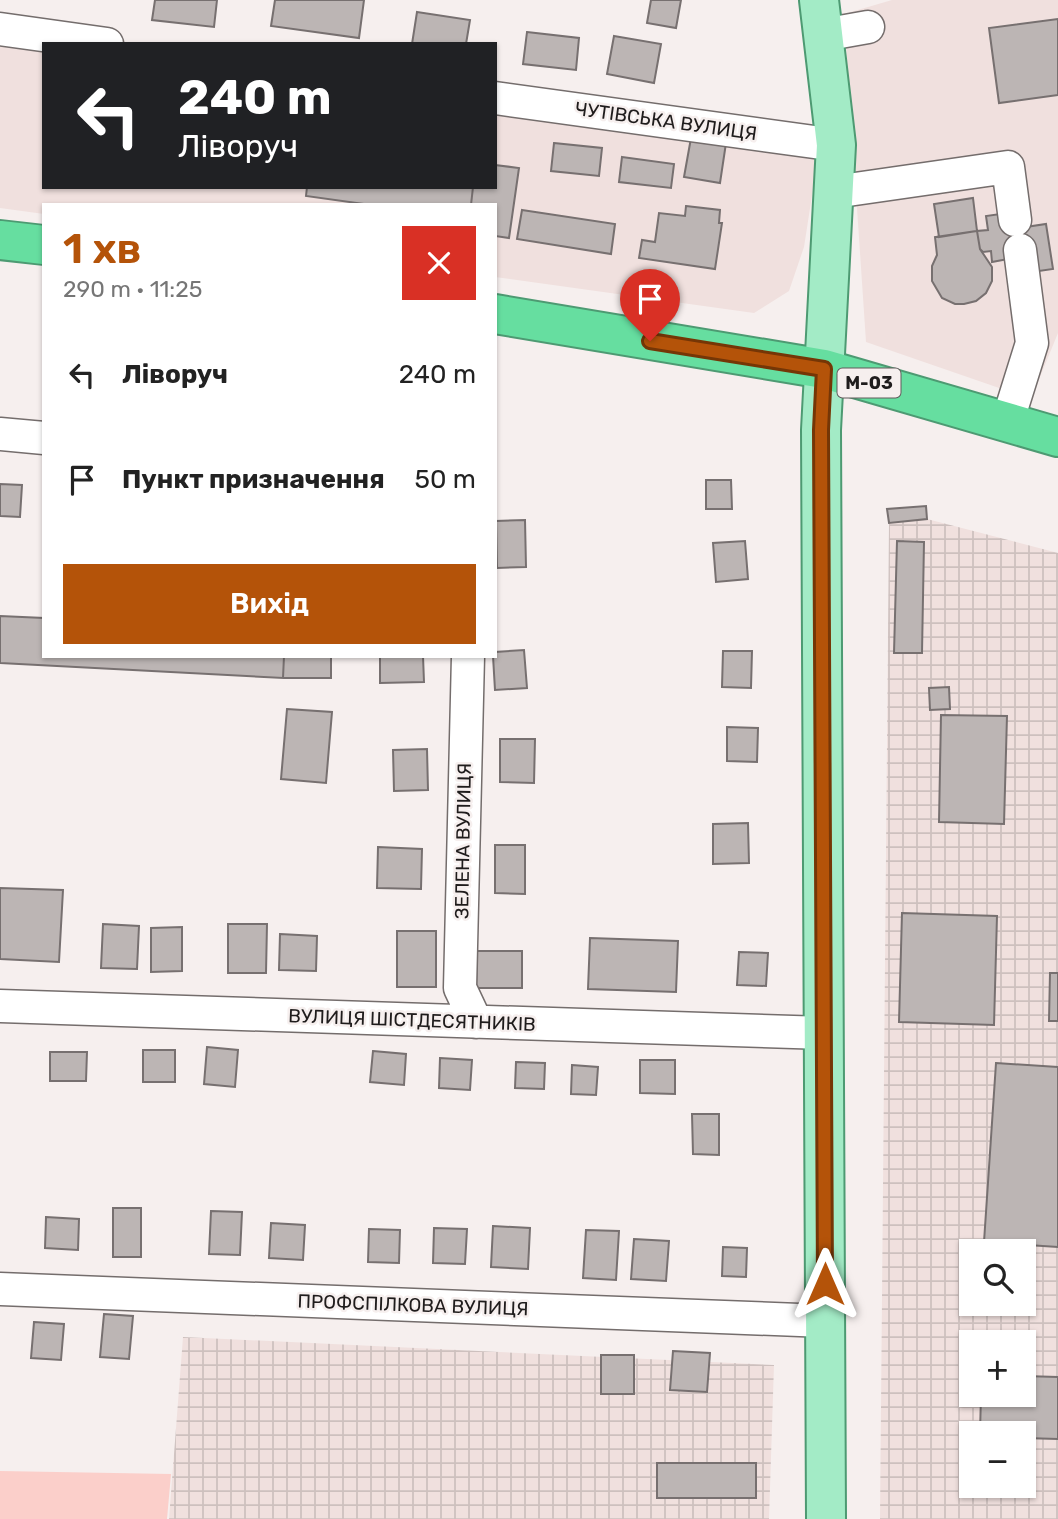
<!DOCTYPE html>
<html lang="uk">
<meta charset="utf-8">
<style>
:root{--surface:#fff;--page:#f6f6f6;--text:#222;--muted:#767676;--accent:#b45309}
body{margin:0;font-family:Rubik,sans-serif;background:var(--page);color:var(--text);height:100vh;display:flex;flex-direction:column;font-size:26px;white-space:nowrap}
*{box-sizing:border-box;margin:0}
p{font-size:23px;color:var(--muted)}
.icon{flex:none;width:38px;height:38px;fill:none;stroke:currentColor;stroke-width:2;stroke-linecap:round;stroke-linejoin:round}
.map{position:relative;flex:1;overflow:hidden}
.sheet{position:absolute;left:42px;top:203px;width:455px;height:455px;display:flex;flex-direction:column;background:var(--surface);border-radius:0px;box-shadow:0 2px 5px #0004}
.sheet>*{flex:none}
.guide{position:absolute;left:42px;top:42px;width:455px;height:147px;border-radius:0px;box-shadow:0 2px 5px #0004;background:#202124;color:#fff;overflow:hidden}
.tools{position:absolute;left:959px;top:1239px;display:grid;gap:14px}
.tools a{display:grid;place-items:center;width:77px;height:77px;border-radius:0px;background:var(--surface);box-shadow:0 2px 5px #0004;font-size:35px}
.pin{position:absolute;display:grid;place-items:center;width:60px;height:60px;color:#fff;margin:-72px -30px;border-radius:50% 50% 50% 0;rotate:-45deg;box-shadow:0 0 7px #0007}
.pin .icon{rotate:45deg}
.me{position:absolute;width:77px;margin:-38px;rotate:0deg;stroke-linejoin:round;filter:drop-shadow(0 0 5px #0008)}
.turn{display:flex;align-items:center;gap:24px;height:147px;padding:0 21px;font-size:32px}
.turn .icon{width:91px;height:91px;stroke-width:2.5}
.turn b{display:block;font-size:49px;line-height:60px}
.round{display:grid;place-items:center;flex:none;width:74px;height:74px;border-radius:0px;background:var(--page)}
.headline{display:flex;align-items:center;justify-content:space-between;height:119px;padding:0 21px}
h1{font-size:42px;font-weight:600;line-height:52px;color:var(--accent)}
.action{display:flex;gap:14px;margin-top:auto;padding:14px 21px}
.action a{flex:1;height:80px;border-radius:0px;background:var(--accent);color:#fff;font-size:28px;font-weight:600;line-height:80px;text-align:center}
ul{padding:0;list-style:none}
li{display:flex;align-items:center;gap:21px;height:105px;padding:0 21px}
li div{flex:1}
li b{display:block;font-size:26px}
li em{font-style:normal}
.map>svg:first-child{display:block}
.built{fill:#f0e0de}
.industrial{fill:url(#industrial-grid);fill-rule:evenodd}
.green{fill:#fbcfca}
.building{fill:#bcb5b4;stroke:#777070;stroke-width:2}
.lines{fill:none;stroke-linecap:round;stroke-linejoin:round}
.minor-casing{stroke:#746d6c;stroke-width:35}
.major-casing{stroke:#4d9a72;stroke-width:42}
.highway-casing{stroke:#4d9a72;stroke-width:42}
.minor{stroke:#fff;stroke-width:32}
.major{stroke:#a3ebc6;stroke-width:38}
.highway{stroke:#66dea0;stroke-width:38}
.route-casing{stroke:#753606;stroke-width:18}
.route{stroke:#b45309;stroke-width:12}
.labels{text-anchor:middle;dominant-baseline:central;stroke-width:5;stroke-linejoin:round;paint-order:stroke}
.shield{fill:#f6efee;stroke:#605b5b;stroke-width:2}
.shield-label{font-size:18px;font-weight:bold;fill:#1f1c1c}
.street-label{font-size:19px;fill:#1f1c1c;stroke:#f6efee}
</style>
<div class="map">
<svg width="1058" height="1519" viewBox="0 0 1058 1519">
<defs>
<pattern id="industrial-grid" width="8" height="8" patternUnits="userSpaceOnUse" patternTransform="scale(1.75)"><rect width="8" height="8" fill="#f0e0de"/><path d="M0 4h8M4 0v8" fill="none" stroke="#cdc0be"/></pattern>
</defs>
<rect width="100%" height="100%" fill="#f6efee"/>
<path class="built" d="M892,0h166v333l-27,66 -165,-57 -22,-328z
M0,36l44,8v143h451v-78l323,48 -14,90 -15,44 -35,22 -259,-36v-72h-451v9l-44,-6z"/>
<path class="industrial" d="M927,519l131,34v966h-178l9,-996zM971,1251h53v53h-53zM971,1342h53v53h-53zM971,1433h53v53h-53z
M183,1337l591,28 -5,154h-600z"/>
<path class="green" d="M0,1471l171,3 -4,45h-167z"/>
<path class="building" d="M155,0h62l-3,27 -62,-7z
M275,0h89l-5,38 -88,-12z
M651,0h30l-5,28 -29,-5z
M417,12l53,8 -4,24h-54z
M1058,19v76l-59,8 -10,-75z
M527,32l52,6 -3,32 -53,-6z
M614,36l47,8 -7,39 -47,-9z
M691,138l35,5 -6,40 -36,-6z
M554,143l48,5 -3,28 -48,-5z
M622,157l52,7 -3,24 -52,-6z
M495,165l24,3 -10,70 -14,-2v-31h-24l2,-18h22z
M307,187h166l-2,18h-100l-65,-9z
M973,198l4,33 -38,6 -5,-33z
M686,206l34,4 -1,13h3l-7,46 -76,-11 3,-18 13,2 4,-29 26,3z
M522,210l93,14 -4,30 -94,-15z
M1007,213l12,24 7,-10 20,-3 7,45 -21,3 -19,-14 -21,4 -1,-11 -8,1 -3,-3 -3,-18 11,-1 -2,-14z
M977,231l3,18 12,18v14l-6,12 -10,8 -12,3h-9l-13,-6 -10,-17v-15l5,-11 -2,-18z
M706,480h25l1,29h-26z
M0,484l22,1 -2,32 -20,-1z
M926,506l1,13 -38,4 -2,-14z
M525,520l1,47 -29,1 -1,-47z
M745,541l3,38 -32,3 -3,-39z
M897,541l27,1 -2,111h-28z
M0,616l44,2v38h240l-1,22 -283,-15z
M524,650l3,38 -32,2 -2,-34h2v-4z
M723,651h29l-1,37 -29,-1z
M284,656h47v22h-48z
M380,656h43l1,26 -44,1z
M949,687l1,22 -20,1 -1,-22z
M287,709l45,3 -6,71 -45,-4z
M941,715l66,1 -3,108 -65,-2z
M727,727l31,1 -1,34 -30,-1z
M500,739h35l-1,44 -34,-1z
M427,749l1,41 -34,1 -1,-41z
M748,823l1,40 -36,1v-40z
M495,845h30v49l-30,-1z
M378,847l44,2 -1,40 -44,-1z
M0,888l63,2 -4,72 -59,-3z
M902,913l95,3 -3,109 -95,-3z
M103,924l36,2 -2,43 -36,-1z
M228,924h39l-1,49h-38z
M182,927v44l-31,1v-44z
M397,931h39v56h-39z
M280,934l37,2 -1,35 -37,-1z
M590,938l88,3 -2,51 -88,-3z
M477,951h45v37h-46z
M739,952l29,1 -2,33 -29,-1z
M1050,973h8v48h-9z
M207,1047l31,3 -3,37 -31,-3z
M143,1050h32v32h-32z
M373,1051l33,3 -2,31 -34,-3z
M50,1052h37l-1,29h-36z
M440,1058l32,2 -2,30 -31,-2z
M640,1060h35v34l-35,-1z
M516,1062l29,1 -1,26 -29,-1z
M996,1063l62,4v180l-74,-5z
M572,1065l26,2 -2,28 -25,-1z
M692,1114h27v41l-26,-1z
M113,1208h28v49h-28z
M211,1211l31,1 -2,43 -31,-1z
M46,1217l33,2 -1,31 -33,-2z
M271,1223l34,2 -2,35 -34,-2z
M493,1226l37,2 -2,41 -37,-2z
M434,1228l33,1 -2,35 -32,-1z
M369,1229l31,1 -1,33 -31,-1z
M586,1230l33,1 -3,49 -33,-2z
M634,1239l35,2 -3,40 -35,-2z
M723,1247l24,1 -1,29 -24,-1z
M104,1314l29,2 -4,43 -29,-2z
M34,1322l30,2 -3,36 -30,-2z
M673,1351l37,2 -3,39 -37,-2z
M601,1355h33v39h-33z
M1024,1376l34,1v62l-34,-1v-5h-44l1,-38h43z
M657,1463h99v35h-99z"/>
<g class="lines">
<g class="minor-casing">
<path id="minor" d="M0,29l107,15
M823,35l45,-8
M495,98l341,47
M834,192l174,-25 7,53
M1007,423l25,-80 -12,-93
M0,434l44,4
M468,656l-8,332 16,34
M0,1006l825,27
M0,1289l825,32"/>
</g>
<g class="major-casing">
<path id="major" d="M819,0l17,145 -15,285 5,1089"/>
</g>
<g class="highway-casing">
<path id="highway" d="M0,240l44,5
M495,314l329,55 234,68"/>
</g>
<use href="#minor" class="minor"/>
<use href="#major" class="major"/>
<use href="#highway" class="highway"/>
</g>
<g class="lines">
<g class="route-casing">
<path id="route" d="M650,341l174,28 -3,61 4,854"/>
</g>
<use href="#route" class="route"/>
</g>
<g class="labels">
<rect class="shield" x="837.5" y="368.5" width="63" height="29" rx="5"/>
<g class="shield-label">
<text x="869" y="383">М-03</text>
</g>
<g class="street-label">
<text transform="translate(666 121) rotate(8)">ЧУТІВСЬКА ВУЛИЦЯ</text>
<text transform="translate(463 841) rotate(-89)">ЗЕЛЕНА ВУЛИЦЯ</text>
<text transform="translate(412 1020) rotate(2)">ВУЛИЦЯ ШІСТДЕСЯТНИКІВ</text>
<text transform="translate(413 1305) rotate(2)">ПРОФСПІЛКОВА ВУЛИЦЯ</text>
</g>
</g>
</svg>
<div class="tools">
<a><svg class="icon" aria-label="search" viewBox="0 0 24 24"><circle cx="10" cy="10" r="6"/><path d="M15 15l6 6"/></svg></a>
<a>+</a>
<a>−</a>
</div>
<div class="pin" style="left:650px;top:341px;background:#d93025"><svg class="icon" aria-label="arrive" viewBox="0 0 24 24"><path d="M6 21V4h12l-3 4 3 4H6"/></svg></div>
<svg class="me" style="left:825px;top:1284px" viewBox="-20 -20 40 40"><path d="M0-17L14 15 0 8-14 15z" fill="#b45309" stroke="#fff" stroke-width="4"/></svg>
<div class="guide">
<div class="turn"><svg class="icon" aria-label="left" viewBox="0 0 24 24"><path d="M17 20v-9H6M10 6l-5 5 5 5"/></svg><div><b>240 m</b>Ліворуч</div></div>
</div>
<section class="sheet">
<div class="headline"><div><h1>1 хв</h1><p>290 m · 11:25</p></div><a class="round" style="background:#d93025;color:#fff"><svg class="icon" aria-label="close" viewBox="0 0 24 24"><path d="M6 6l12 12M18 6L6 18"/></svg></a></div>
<ul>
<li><svg class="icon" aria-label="left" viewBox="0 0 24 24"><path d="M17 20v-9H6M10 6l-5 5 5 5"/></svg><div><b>Ліворуч</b></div><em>240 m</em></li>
<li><svg class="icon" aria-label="arrive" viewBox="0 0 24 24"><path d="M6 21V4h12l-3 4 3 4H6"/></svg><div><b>Пункт призначення</b></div><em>50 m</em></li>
</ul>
<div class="action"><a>Вихід</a></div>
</section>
</div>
